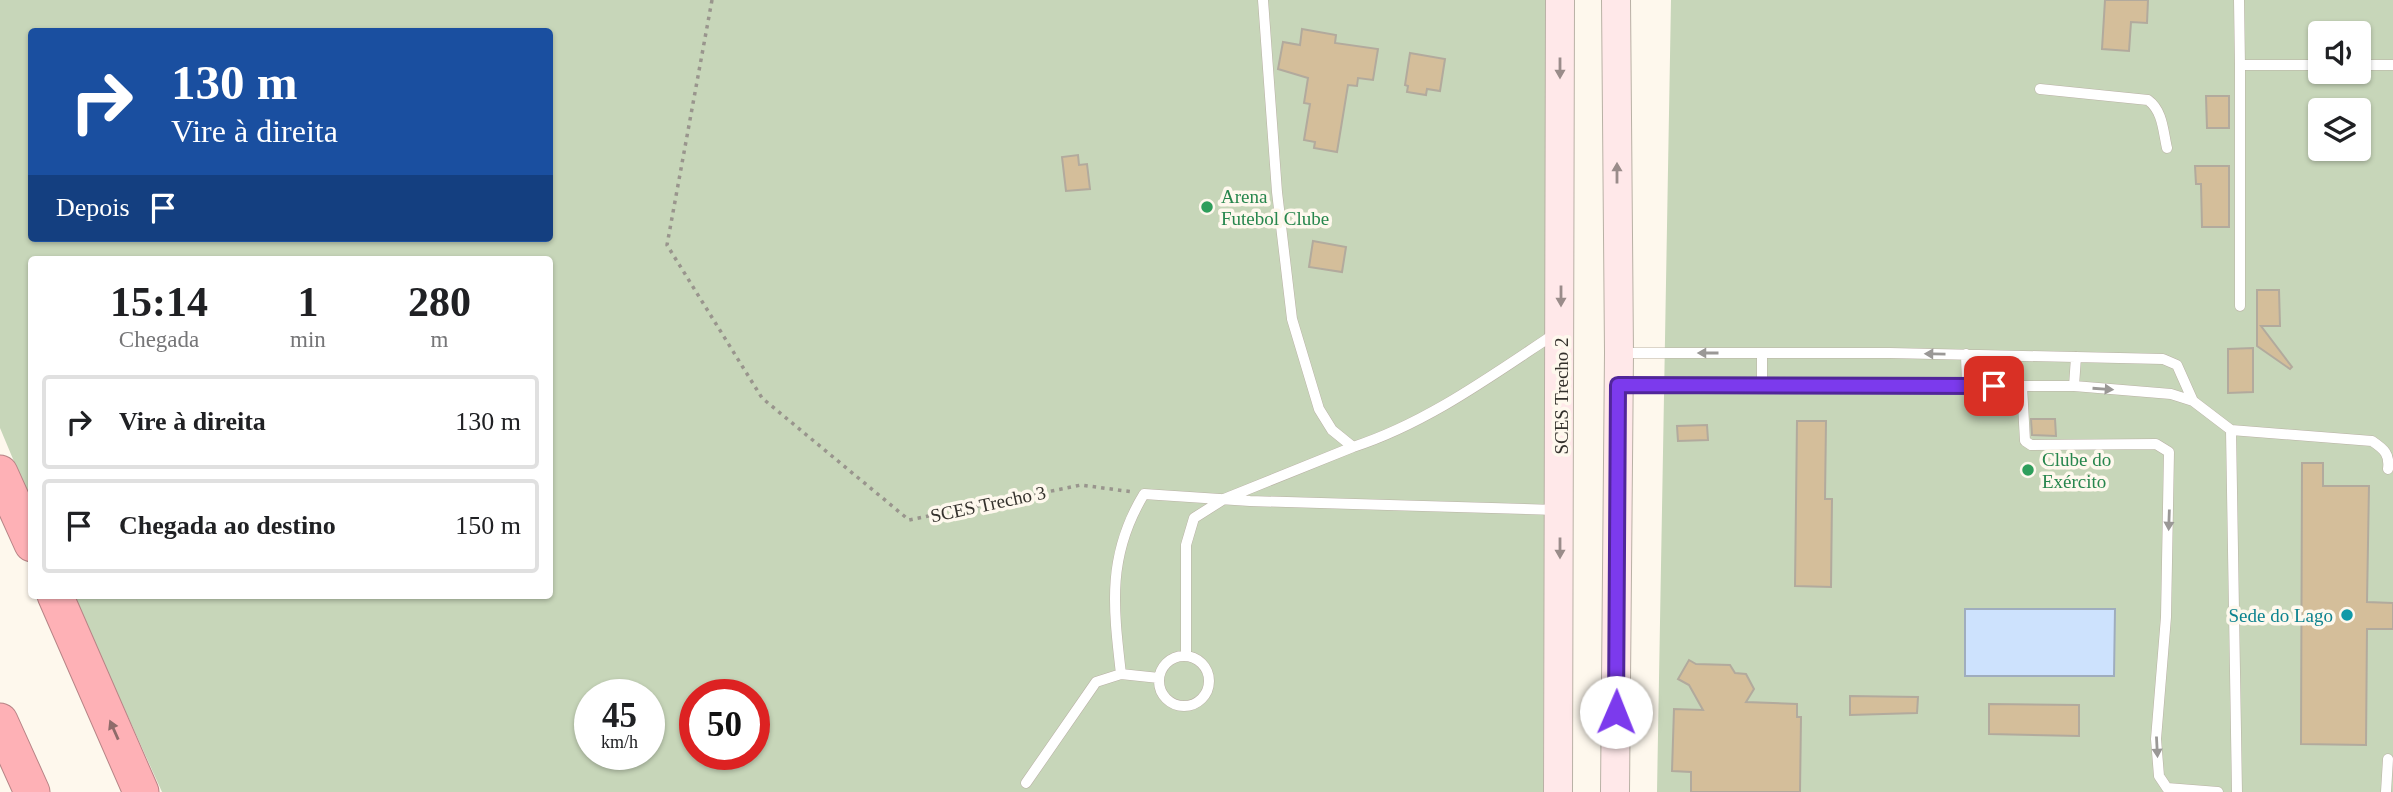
<!DOCTYPE html>
<html lang="pt">
<meta charset="utf-8">
<style>
:root{--surface:#fff;--page:#f6f6f6;--text:#202124;--muted:#757577;--line:#e0e0e0}
body{margin:0;font-family:Georgia,serif;background:var(--page);color:var(--text);height:100vh;display:flex;flex-direction:column;font-size:26px;white-space:nowrap}
*{box-sizing:border-box;margin:0}
p{font-size:23px;color:var(--muted)}
.icon{flex:none;width:38px;height:38px;fill:none;stroke:currentColor;stroke-width:2;stroke-linecap:round;stroke-linejoin:round}
.map{position:relative;flex:1;overflow:hidden}
.sheet{position:absolute;left:28px;top:256px;width:525px;height:343px;display:flex;flex-direction:column;background:var(--surface);border-radius:7px;box-shadow:0 2px 5px #0004}
.sheet>*{flex:none}
.banner{position:absolute;left:28px;top:28px;width:525px;height:214px;border-radius:7px;box-shadow:0 2px 5px #0004;background:#1a4fa0;color:#fff;overflow:hidden}
.tools{position:absolute;left:2308px;top:21px;display:grid;gap:14px}
.tools a{display:grid;place-items:center;width:63px;height:63px;border-radius:7px;background:var(--surface);box-shadow:0 2px 5px #0004;font-size:35px}
.speed{position:absolute;left:574px;top:679px;display:flex;gap:14px;font-size:35px;font-weight:700;text-align:center}
.speed>*{display:grid;place-content:center;width:91px;height:91px;border-radius:50%;background:var(--surface);box-shadow:0 2px 5px #0004;line-height:1}
.speed small{font-size:18px;font-weight:400}
.speed .limit{border:10px solid #d22;background:#fff;color:#111}
.pin{position:absolute;display:grid;place-items:center;width:60px;height:60px;color:#fff;margin:-30px;border-radius:14px;box-shadow:0 4px 10px #0006}
.me{position:absolute;width:77px;margin:-38px;rotate:1deg;stroke-linejoin:round;filter:drop-shadow(0 0 5px #0008)}
.turn{display:flex;align-items:center;gap:24px;height:147px;padding:0 28px;font-size:32px}
.turn .icon{width:91px;height:91px;stroke-width:2.5}
.turn b{display:block;font-size:49px;line-height:60px}
.then{display:flex;align-items:center;height:66px;padding:0 28px;background:#0003;gap:14px;font-size:26px}
.eta{display:flex;justify-content:space-evenly;align-items:center;height:119px;text-align:center}
.eta b{font-size:42px;font-weight:700;line-height:49px}
ul{padding:0;list-style:none}
li{display:flex;align-items:center;gap:21px;height:94px;margin:0 14px 10px;padding:0 14px;border:4px solid var(--line);border-radius:7px}
li div{flex:1}
li b{display:block;font-size:26px}
li em{font-style:normal}
.map>svg:first-child{display:block}
.green{fill:#c7d6b9;fill-rule:evenodd}
.water{fill:#cde2fd;stroke:#9fadbe;stroke-width:2}
.building{fill:#d4be9a;stroke:#b2aa9d;stroke-width:2}
.lines{fill:none;stroke-linecap:round;stroke-linejoin:round}
.lane-casing{stroke:#b9b1a5;stroke-width:11}
.secondary-casing{stroke:#b9b1a5;stroke-width:30}
.highway-casing{stroke:#b78486;stroke-width:37}
.path{stroke:#99958d;stroke-width:3.5;stroke-dasharray:3.5 5;stroke-linecap:butt}
.lane{stroke:#fff;stroke-width:10}
.secondary{stroke:#ffe8e9;stroke-width:28}
.highway{stroke:#feb1b6;stroke-width:35}
.oneway{fill:#9a8c8a}
.oneway2{fill:#9a9896}
.oneway3{fill:#8f6b6a}
.route-casing{stroke:#51269a;stroke-width:18}
.route{stroke:#7c3aed;stroke-width:12}
.leisure-dot{fill:#2e9e5b;stroke:#fef8ed;stroke-width:2.5}
.culture-dot{fill:#0f9aa8;stroke:#fef8ed;stroke-width:2.5}
.labels{text-anchor:middle;dominant-baseline:central;stroke-width:7;stroke-linejoin:round;paint-order:stroke}
.leisure-label{font-size:19px;fill:#27864d;stroke:#fef8ed;text-anchor:start}
.street-label{font-size:19px;fill:#34312c;stroke:#fef8ed}
.culture-label{font-size:19px;fill:#0d838f;stroke:#fef8ed;text-anchor:end}
</style>
<div class="map">
<svg width="2393" height="792" viewBox="0 0 2393 792">
<rect width="100%" height="100%" fill="#fef8ed"/>
<path class="green" d="M0,0h1548l-5,792h-1381l-89,-197h477v-336h-518l-1,243 -31,-74zM32,32h518v206h-518zM590,695h59v59h-59zM695,695h59v59h-59z
M1671,0h722v792h-736zM2320,33h39v39h-39zM2320,110h39v39h-39z"/>
<path class="water" d="M1965,609h150l-1,67h-149z"/>
<path class="building" d="M2105,0h43l-1,23 -16,-1 -2,29 -27,-2z
M1302,29l34,6 -1,8 43,6 -5,31 -15,-2 -1,8 -9,-1 -11,67 -23,-4 1,-6 -11,-2 6,-36 -6,-1 4,-25 -30,-9 5,-27 17,3z
M1410,53l35,6 -5,32 -13,-2 -1,6 -19,-3 1,-6 -3,-1z
M2206,96h23v32h-22z
M1078,155l1,10 8,-1 3,25 -24,2 -4,-34z
M2195,166h34v61h-27l-1,-43h-5z
M1313,241l33,6 -4,25 -33,-5z
M2257,290h22l1,36h-19l31,41 -2,2 -33,-23z
M2253,348v44l-25,1v-44z
M2031,419h24l1,17 -24,-1z
M1797,421h29l-1,78h7l-1,88 -36,-1z
M1707,425l1,15 -30,1 -1,-15z
M2302,463h21v23h46l-2,116 26,1v26h-26l-1,116 -65,-1z
M1689,660l7,4 34,1 5,8 11,1 8,15 -8,13 51,2v13h4l-1,75h-109v-20l-19,-1 2,-62 29,1 -14,-25 -11,-6z
M1850,696l68,1 -1,16 -67,2z
M1989,704l90,1v31l-90,-2z"/>
<g class="lines">
<g class="lane-casing">
<path id="lane" d="M1263,0l14,192 15,127 27,90 13,21 21,17c74,-24 138,-71 203,-114
M2239,0l1,65h80
M2359,65h34
M2040,89l108,11c15,11 15,31 19,48
M2240,306v-241
M1762,353v32
M1966,354l1,32
M1622,385l452,1 97,8 22,7 -16,-36 -14,-6 -273,-6h-268
M2022,386l3,55 6,4 125,-1 13,8 -3,165 -10,122 3,37 8,12 51,4
M2074,386l2,-29
M2193,401l38,29 141,11c12,8 18,13 16,28
M2231,430l6,362
M1186,655v-110l8,-27 30,-19 129,-52
M1159 681a25 25 0 1 1 50 0a25 25 0 1 1-50 0Z
M1121,674c-8,-69 -14,-119 23,-180l106,7 306,9
M1026,783l70,-101 25,-8 38,4
M2386,792l2,-33"/>
</g>
<g class="secondary-casing">
<path id="secondary" d="M1558,792l2,-792
M1615,792l4,-439 -3,-353"/>
</g>
<g class="highway-casing">
<path id="highway" d="M0,473l32,71
M55,595l86,197
M0,721l32,71"/>
</g>
<path class="path" d="M712,0l-45,245 95,153 147,122 172,-35 52,7"/>
<use href="#lane" class="lane"/>
<use href="#secondary" class="secondary"/>
<use href="#highway" class="highway"/>
</g>
<defs><path id="oneway-solid" d="M-6-.8H1V-3.2L6.5 0L1 3.2V.8H-6Z" transform="scale(1.75)"/></defs>
<g class="oneway">
<use href="#oneway-solid" transform="translate(1560 68) rotate(90)"/>
<use href="#oneway-solid" transform="translate(1617 173) rotate(-90)"/>
<use href="#oneway-solid" transform="translate(1561 296) rotate(90)"/>
<use href="#oneway-solid" transform="translate(1560 548) rotate(90)"/>
</g>
<g class="oneway2">
<use href="#oneway-solid" transform="translate(1708 353) rotate(180)"/>
<use href="#oneway-solid" transform="translate(1935 354) rotate(-179)"/>
<use href="#oneway-solid" transform="translate(2103 389) rotate(4)"/>
<use href="#oneway-solid" transform="translate(2169 520) rotate(92)"/>
<use href="#oneway-solid" transform="translate(2157 747) rotate(87)"/>
</g>
<use class="oneway3" href="#oneway-solid" transform="translate(114 730) rotate(-114)"/>
<g class="lines">
<g class="route-casing">
<path id="route" d="M1616,712l2,-327 376,1"/>
</g>
<use href="#route" class="route"/>
</g>
<g class="leisure-dot">
<circle cx="1207" cy="207" r="7"/>
<circle cx="2028" cy="470" r="7"/>
</g>
<circle class="culture-dot" cx="2347" cy="615" r="7"/>
<g class="labels">
<g class="leisure-label">
<text x="1221" y="196">Arena<tspan x="1221" dy="22">Futebol Clube</tspan></text>
<text x="2042" y="459">Clube do<tspan x="2042" dy="22">Exército</tspan></text>
</g>
<g class="street-label">
<text transform="translate(1561 396) rotate(-90)">SCES Trecho 2</text>
<text transform="translate(988 504) rotate(-12)">SCES Trecho 3</text>
</g>
<g class="culture-label">
<text x="2333" y="615">Sede do Lago</text>
</g>
</g>
</svg>
<div class="tools">
<a><svg class="icon" aria-label="sound" viewBox="0 0 24 24"><path d="M4 9h4l5-4v14l-5-4H4zM17 9q2 3 0 6"/></svg></a>
<a><svg class="icon" aria-label="layers" viewBox="0 0 24 24"><path d="M12 4l9 5-9 5-9-5zM3 14l9 5 9-5"/></svg></a>
</div>
<div class="speed"><div>45<small>km/h</small></div><div class="limit">50</div></div>
<div class="pin" style="left:1994px;top:386px;background:#d93025"><svg class="icon" aria-label="arrive" viewBox="0 0 24 24"><path d="M6 21V4h12l-3 4 3 4H6"/></svg></div>
<svg class="me" style="left:1616px;top:712px" viewBox="-20 -20 40 40"><circle r="19" fill="#fff"/><path d="M0-13L10 11 0 6-10 11z" fill="#7c3aed"/></svg>
<div class="banner">
<div class="turn"><svg class="icon" aria-label="right" viewBox="0 0 24 24"><path d="M7 20v-9h11M14 6l5 5-5 5"/></svg><div><b>130 m</b>Vire à direita</div></div>
<div class="then">Depois<svg class="icon" aria-label="arrive" viewBox="0 0 24 24"><path d="M6 21V4h12l-3 4 3 4H6"/></svg></div>
</div>
<section class="sheet">
<div class="eta">
<div><b>15:14</b><p>Chegada</p></div>
<div><b>1</b><p>min</p></div>
<div><b>280</b><p>m</p></div>
</div>
<ul>
<li><svg class="icon" aria-label="right" viewBox="0 0 24 24"><path d="M7 20v-9h11M14 6l5 5-5 5"/></svg><div><b>Vire à direita</b></div><em>130 m</em></li>
<li><svg class="icon" aria-label="arrive" viewBox="0 0 24 24"><path d="M6 21V4h12l-3 4 3 4H6"/></svg><div><b>Chegada ao destino</b></div><em>150 m</em></li>
</ul>
</section>
</div>
